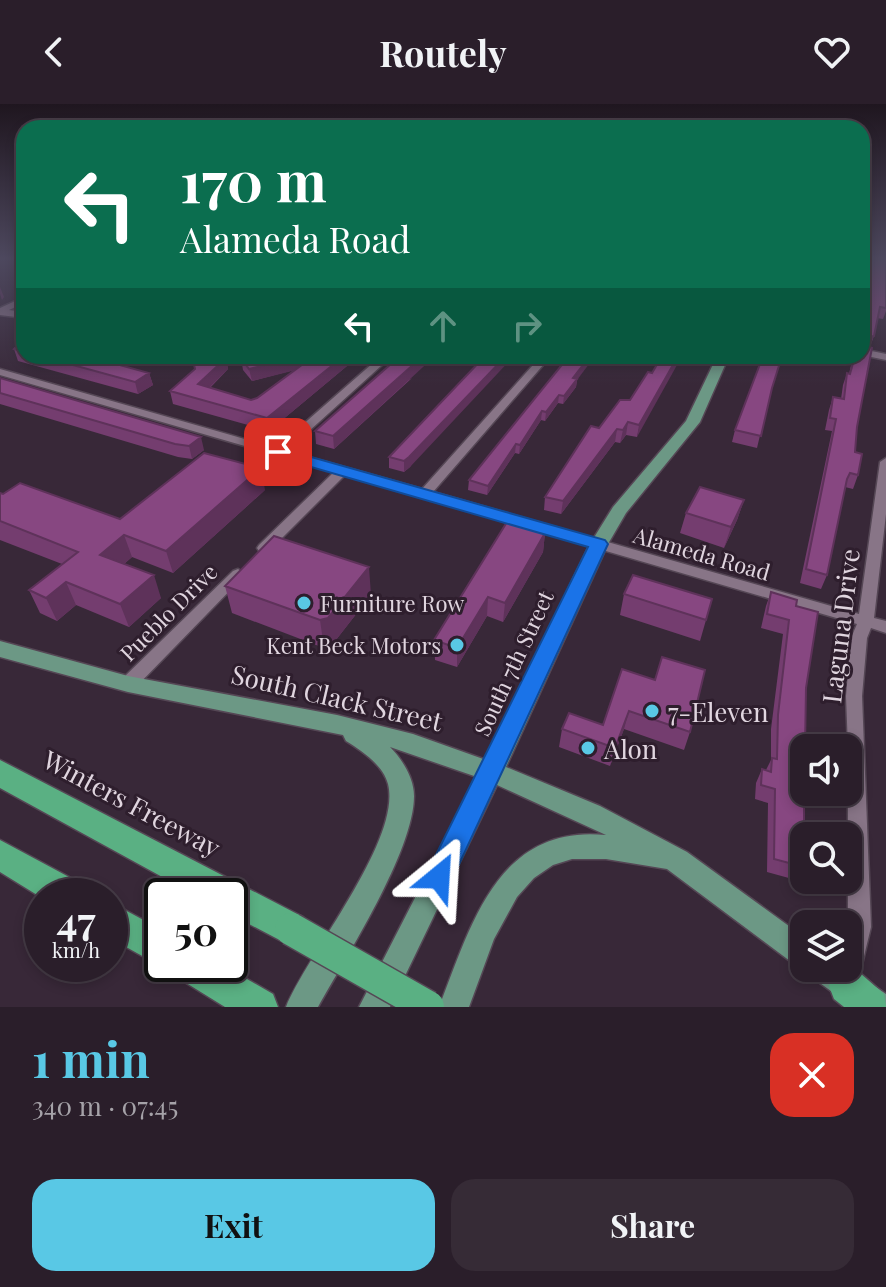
<!DOCTYPE html>
<meta charset="utf-8">
<style>
:root{--surface:#2a1e2a;--page:#362b36;--text:#f1f3f6;--muted:#a5a2a8;--line:#463c47;--accent:#59c8e5}
body{margin:0;font-family:"Playfair Display",serif;background:var(--page);color:var(--text);height:100vh;display:flex;flex-direction:column;font-size:30px;white-space:nowrap}
*{box-sizing:border-box;margin:0}
p{font-size:26px;color:var(--muted)}
.icon{flex:none;width:44px;height:44px;fill:none;stroke:currentColor;stroke-width:2;stroke-linecap:round;stroke-linejoin:round}
.map{position:relative;height:903px;overflow:hidden}
.sheet{display:flex;flex-direction:column;background:var(--surface);flex:1}
.sheet>*{flex:none}
.guide{position:absolute;left:16px;top:16px;width:854px;height:244px;border-radius:24px;box-shadow:0 4px 12px #0003,0 0 0 2px var(--line);background:#0b6e4f;color:#fff;overflow:hidden}
.buttons{position:absolute;left:790px;top:630px;display:grid;gap:16px}
.buttons a{display:grid;place-items:center;width:72px;height:72px;border-radius:16px;background:var(--surface);box-shadow:0 4px 12px #0003,0 0 0 2px var(--line);font-size:40px}
.speed{position:absolute;left:24px;top:774px;display:flex;gap:16px;font-size:40px;font-weight:700;text-align:center}
.speed>*{display:grid;place-content:center;width:104px;height:104px;border-radius:50%;background:var(--surface);box-shadow:0 4px 12px #0003,0 0 0 2px var(--line);line-height:1}
.speed small{font-size:20px;font-weight:400}
.speed .limit{border:4px solid #111;border-radius:12px;background:#fff;color:#111}
.pin{position:absolute;display:grid;place-items:center;width:68px;height:68px;color:#fff;margin:-34px;border-radius:16px;box-shadow:0 4px 12px #0006}
.me{position:absolute;width:88px;margin:-44px;rotate:27deg;stroke-linejoin:round;filter:drop-shadow(0 0 6px #0008)}
.turn{display:flex;align-items:center;gap:28px;height:168px;padding:0 32px;font-size:36px}
.turn .icon{width:104px;height:104px;stroke-width:2.5}
.turn b{display:block;font-size:56px;line-height:68px}
.lanes{display:flex;align-items:center;height:76px;padding:0 32px;background:#0003;justify-content:center;gap:40px;direction:ltr}
.lanes .off{opacity:.35}
.round{display:grid;place-items:center;flex:none;width:84px;height:84px;border-radius:24px;background:var(--page)}
.summary{display:flex;align-items:center;justify-content:space-between;height:136px;padding:0 32px}
h1{font-size:48px;font-weight:700;line-height:60px;color:var(--accent)}
.cta{display:flex;gap:16px;margin-top:auto;padding:16px 32px}
.cta a{flex:1;height:92px;border-radius:24px;background:var(--accent);color:#111;font-size:32px;font-weight:700;line-height:92px;text-align:center}
.cta a+a{background:var(--page);color:var(--text)}
header{display:flex;justify-content:space-between;align-items:center;height:104px;padding:0 32px;background:var(--surface);font-size:36px;font-weight:700}
.map>svg:first-child{display:block}
.lines{fill:none;stroke-linecap:round;stroke-linejoin:round}
.minor-casing{stroke:#554755;stroke-width:3}
.major-casing{stroke:#554755;stroke-width:3}
.highway-casing{stroke:#554755;stroke-width:3}
.minor{fill:#887587;fill-rule:evenodd}
.major{fill:#6c9885;fill-rule:evenodd}
.highway{fill:#5ab083;fill-rule:evenodd}
.highway-bridge-casing{stroke:#554755;stroke-width:35;stroke-linecap:butt}
.highway-bridge{stroke:#5ab083;stroke-width:32}
.wall{fill:#743d6f}
.shaded-wall{fill:#5e325a}
.building{fill:#874781;stroke:#5e325a;stroke-width:2}
.route{fill:#1a73e8;stroke:#114b97;stroke-width:2}
.poi-dot{fill:#59c8e5;stroke:#2e1e2d;stroke-width:3}
.labels{text-anchor:middle;dominant-baseline:central;stroke-width:6;stroke-linejoin:round;paint-order:stroke}
.street-label{font-size:22px;fill:#e0d5df;stroke:#2e1e2d}
.poi-label{font-size:22px;fill:#e0d5df;stroke:#2e1e2d;text-anchor:start}
.near-street-label{font-size:26px;fill:#e0d5df;stroke:#2e1e2d}
.near-poi-label{font-size:26px;fill:#e0d5df;stroke:#2e1e2d;text-anchor:start}
</style>
<header><svg class="icon" aria-label="back" viewBox="0 0 24 24"><path d="M15 5l-7 7 7 7"/></svg>Routely<svg class="icon" aria-label="heart" viewBox="0 0 24 24"><path d="M12 20l-8-8c-3-5 5-10 8-4 3-6 11-1 8 4z"/></svg></header>
<div class="map">
<svg width="886" height="903" viewBox="0 0 886 903">
<rect width="100%" height="100%" fill="#382838"/>
<g class="lines">
<g class="minor-casing">
<path id="minor" d="M24,193v6l-15,7 15,2v6l-24,-3v-7z
M862,245l24,5v6l-24,-5z
M381,252h11l-105,95 135,38 119,-133h10l-118,136 426,122 21,-152 6,-4v56l-12,104 12,3v12l-15,-5 -4,10 -5,58 9,231 -16,67 -8,3 -8,-3 -3,-8 4,-18h8v-220l-2,-52 5,-58 6,-14 -512,-149 -76,76h-10l-2,-3 2,-3 75,-73 -334,-97v-6l276,79z
M238,465l7,5 -2,3 -109,112 -6,2 -6,-2 -2,-5 2,-5 111,-108z"/>
</g>
<g class="major-casing">
<path id="major" d="M717,252h12l-29,66 -74,91 -18,31 -102,223 94,39 87,46 117,85 1,31 -11,-4 -127,-95 -61,-10h-34l-19,6 -19,13 -17,19 -23,42 -25,68h-30c32,-81 58,-183 167,-172l-109,-50 -107,222h-31l118,-230 -87,-30c12,12 24,31 24,49 0,55 -68,161 -96,211h-32c22,-54 116,-167 102,-223 -5,-19 -26,-33 -42,-43l-3,-6 -215,-43 -128,-35v-16l128,35 209,39 76,19 73,26 104,-216 23,-37 73,-86z
M809,864h39l38,26v13h-33l-40,-29z"/>
</g>
<g class="highway-casing">
<path id="highway" d="M0,656l303,157 5,12 -5,12 -12,5 -61,-32v-18h-33l-197,-108z
M0,736l82,44 5,12 -45,2 -42,-26z
M110,798l52,28v34h59l52,30 5,13h-53l-50,-31 -6,-12 -7,3 -52,-29z
M847,864l13,5 24,21 2,13h-42l-10,-8 -5,-13 5,-13z"/>
</g>
<use href="#minor" class="minor"/>
<use href="#major" class="major"/>
<use href="#highway" class="highway"/>
<g class="highway-bridge-casing">
<path id="highway-bridge" d="M291,825l137,78"/>
</g>
<use href="#highway-bridge" class="highway-bridge"/>
</g>
<path class="wall" d="M865,154h21v53l-3,8 -6,-1 -3,18 -4,11 -13,80 -2,25 3,23 -5,14 -8,-2 -18,88 -6,14 -21,-6 32,-152 -7,-1 4,-20 4,-13 8,2 2,-14 4,-12 2,1 4,-18h9v-77z
M24,235v17h63l62,17 4,12 -15,9 -120,-33 -4,-12z
M359,252l-90,75 -96,-27 -3,-13 56,-33 2,11 -18,19 41,12 6,-2 37,-28 -42,11 -9,-11 -2,-12z
M485,252l-75,111 -6,5 -15,-4v-11z
M569,252l8,24 -1,7 -13,17 -5,-1 -13,18 -4,-1 -22,34 -4,-1 -28,42 -19,-5 1,-10z
M652,269l-15,64 -11,-2 -6,8 -5,-1 -54,72 -17,-4 1,-13 54,-69 31,-28z
M0,274l204,72 -12,9 -14,-2 -178,-53z
M412,274l-78,71 -18,-5 -1,-13z
M771,285l-14,59 -25,-6 3,-12z
M265,386l-92,83 -41,-16 -8,7 37,34 -32,29 -53,-22 -19,16 -17,-8 -11,-23 33,-26 -62,-24v-47l120,26z
M744,396l-7,20 -13,28 -44,-15 6,-20z
M545,429l-2,19 -40,70 -16,-6 -30,51 -22,-7 -1,-20z
M225,482l146,9 -39,50 -8,3 -92,-35z
M771,488l25,14 10,82 -2,179 -8,13 -29,-8 1,-69 -13,-4 1,-16 6,-14 4,1 5,-10v-31l12,-95 -22,-6 5,-22z
M624,490l88,5 -12,42 -80,-26z
M622,565l68,63 -6,18 -60,-21 -14,37 -51,-19 3,-18 41,-4z"/>
<path class="shaded-wall" d="M0,183l4,10 -2,3 -2,-6z
M874,232l-5,11 -7,2 1,-12z
M303,252h17v8l-68,17 -3,-12z
M344,252h15l-90,75 -2,-13z
M423,252h12l-101,93 -1,-13z
M506,252h8l-104,111 -6,5v-11z
M590,252h5l-18,24 -1,7 -13,17 1,-8 9,-18z
M678,252h4l-45,81 2,-12z
M226,254l2,11 -27,27 -3,-12z
M149,269l4,12 -15,9 -3,-12z
M559,291l-1,8 -13,18 1,-9z
M542,307l-1,9 -22,34 1,-9z
M628,318l-2,13 -6,8 3,-13z
M617,325l-2,13 -54,72 2,-13z
M201,333l3,13 -12,9 -3,-13z
M516,340l-1,9 -28,42 1,-9z
M261,364l4,22 -92,83 -7,-22z
M744,396l-7,20 -13,28 7,-21z
M545,429l-2,19 -40,70 2,-19z
M124,431l8,22 -23,20 -9,-22z
M369,463l2,28 -39,50 -8,3 -4,-28z
M154,471l7,23 -32,29 -9,-23z
M66,478l10,23 -19,16 -11,-23z
M488,493l-1,19 -30,51v-19z
M629,607l-5,18 -14,37 5,-18z"/>
<path class="building" d="M867,154h19v50l-6,-1 -6,29 -11,1 1,8 8,3 -15,79 -2,25 7,2 -4,21 -8,-2 -3,6 -20,96 -21,-6 30,-150 -6,-1 3,-21 11,2 3,-26 3,1 5,-18h7v-74z
M24,235v13l-10,-3z
M40,252h47l62,17 -14,9z
M192,252h24l10,2 -28,26 53,16 6,-2 57,-42h30l-77,62 -97,-27 25,-22z
M248,252h55l-54,13 -8,-11z
M400,252h23l-90,80 -18,-5z
M485,252h21l-97,101 -5,4 -15,-4z
M569,252h21l-17,22 4,1 -13,17 -5,-1 -13,17 -4,-1 -22,34 -4,-1 -28,42 -19,-6z
M662,252h16l-39,69 -11,-3 -5,8 -6,-1 -54,72 -18,-4 46,-71 8,2 21,-28h10l18,-28 4,1z
M763,252h19l-10,32 -11,48 -26,-6z
M0,274l201,59 -12,9 -14,-2 -175,-51z
M204,349l57,15 -95,83 -42,-16 -24,20 54,20 -34,29 -54,-22 -20,16 -17,-8 49,-38 -78,-31v-28l3,1 17,-11 100,36z
M700,383l44,13 -13,27 -45,-14z
M507,418l38,11 -40,70 -17,-6 -31,51 -23,-8z
M274,432l95,31 -41,51 -8,2 -95,-34z
M633,471l79,24 -6,21 -82,-26z
M771,488l26,8 -1,6 22,6 -12,76 -1,60h-1v119l-30,-8 1,-70 -14,-4 1,-16 9,3 1,-14 5,1 1,-44 11,-95 -22,-6z
M662,553l43,13 -15,62 -61,-21 -14,37 -53,-19 7,-16 34,12 19,-56 33,11z"/>
<linearGradient id="sky" x2="0" y2="1"><stop stop-color="#1f161f"/><stop offset="0.55" stop-color="#4d485e"/><stop offset="1" stop-color="#4d485e" stop-opacity="0"/></linearGradient>
<rect width="886" height="281" fill="url(#sky)"/>
<path class="route" d="M273,345h10l322,91 3,4 -159,342 -10,4 -9,-4 -4,-9 4,-10 158,-320 -315,-91z"/>
<g class="poi-dot">
<circle cx="304" cy="499" r="8"/>
<circle cx="457" cy="541" r="8"/>
<circle cx="652" cy="607" r="8"/>
<circle cx="588" cy="644" r="8"/>
</g>
<g class="labels">
<g class="street-label">
<text transform="translate(702 449) rotate(16)">Alameda Road</text>
<text transform="translate(168 508) rotate(-45)">Pueblo Drive</text>
<text transform="translate(513 559) rotate(-65)">South 7th Street</text>
</g>
<g class="poi-label">
<text x="320" y="499">Furniture Row</text>
<text x="441" y="541" text-anchor="end">Kent Beck Motors</text>
</g>
<g class="near-street-label">
<text transform="translate(840 522) rotate(-83)">Laguna Drive</text>
<text transform="translate(337 593) rotate(13)">South Clack Street</text>
<text transform="translate(132 699) rotate(28)">Winters Freeway</text>
</g>
<g class="near-poi-label">
<text x="668" y="607">7-Eleven</text>
<text x="604" y="644">Alon</text>
</g>
</g>
</svg>
<div class="buttons">
<a><svg class="icon" aria-label="sound" viewBox="0 0 24 24"><path d="M4 9h4l5-4v14l-5-4H4zM17 9q2 3 0 6"/></svg></a>
<a><svg class="icon" aria-label="search" viewBox="0 0 24 24"><circle cx="10" cy="10" r="6"/><path d="M15 15l6 6"/></svg></a>
<a><svg class="icon" aria-label="layers" viewBox="0 0 24 24"><path d="M12 4l9 5-9 5-9-5zM3 14l9 5 9-5"/></svg></a>
</div>
<div class="speed"><div>47<small>km/h</small></div><div class="limit">50</div></div>
<div class="pin" style="left:278px;top:348px;background:#d93025"><svg class="icon" aria-label="arrive" viewBox="0 0 24 24"><path d="M6 21V4h12l-3 4 3 4H6"/></svg></div>
<svg class="me" style="left:439px;top:773px" viewBox="-20 -20 40 40"><path d="M0-17L14 15 0 8-14 15z" fill="#1a73e8" stroke="#fff" stroke-width="4"/></svg>
<div class="guide">
<div class="turn"><svg class="icon" aria-label="left" viewBox="0 0 24 24"><path d="M17 20v-9H6M10 6l-5 5 5 5"/></svg><div><b>170 m</b>Alameda Road</div></div>
<div class="lanes"><svg class="icon" aria-label="left" viewBox="0 0 24 24"><path d="M17 20v-9H6M10 6l-5 5 5 5"/></svg><svg class="icon off" aria-label="ahead" viewBox="0 0 24 24"><path d="M12 20V5M6 11l6-6 6 6"/></svg><svg class="icon off" aria-label="right" viewBox="0 0 24 24"><path d="M7 20v-9h11M14 6l5 5-5 5"/></svg></div>
</div>
</div>
<section class="sheet">
<div class="summary"><div><h1>1 min</h1><p>340 m · 07:45</p></div><a class="round" style="background:#d93025;color:#fff"><svg class="icon" aria-label="close" viewBox="0 0 24 24"><path d="M6 6l12 12M18 6L6 18"/></svg></a></div>
<div class="cta"><a>Exit</a><a>Share</a></div>
</section>
